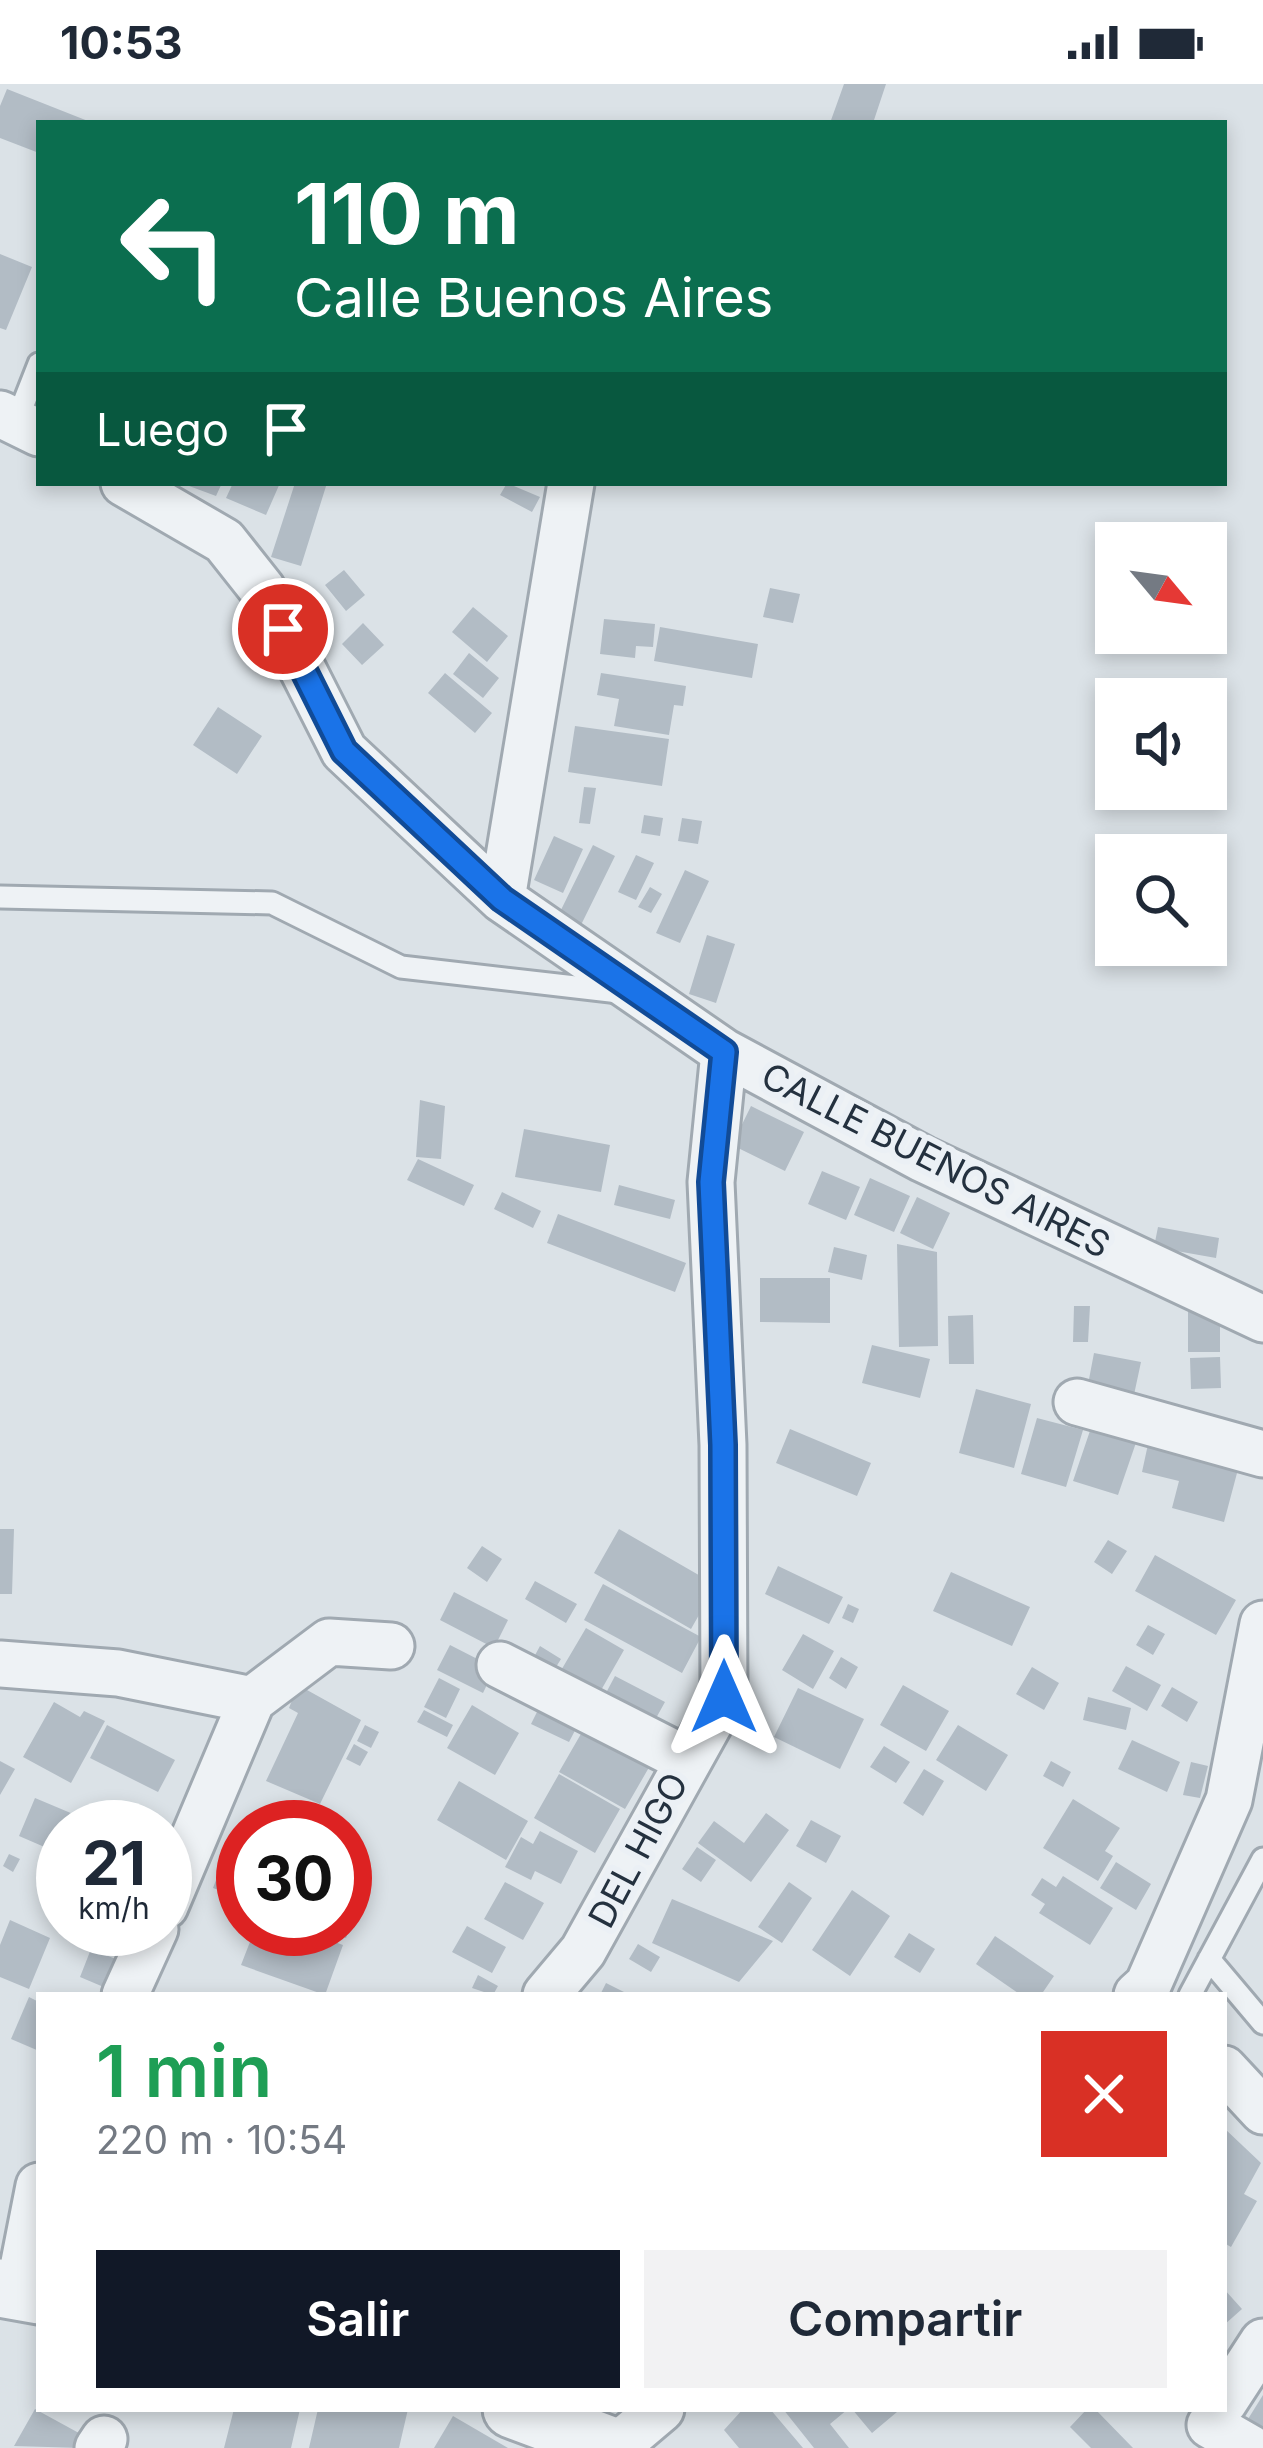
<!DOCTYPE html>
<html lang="es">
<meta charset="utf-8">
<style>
:root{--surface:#fff;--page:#f2f2f3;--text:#1f2937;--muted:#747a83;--accent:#111827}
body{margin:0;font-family:Inter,sans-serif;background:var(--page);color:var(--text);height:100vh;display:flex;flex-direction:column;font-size:45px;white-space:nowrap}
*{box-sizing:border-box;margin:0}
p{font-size:39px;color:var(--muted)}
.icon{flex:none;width:66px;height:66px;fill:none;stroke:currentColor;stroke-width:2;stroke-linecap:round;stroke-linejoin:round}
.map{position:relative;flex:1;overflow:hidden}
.side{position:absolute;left:36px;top:1908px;width:1191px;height:420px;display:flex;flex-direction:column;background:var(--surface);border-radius:0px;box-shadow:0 6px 18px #0003}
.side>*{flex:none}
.banner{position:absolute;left:36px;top:36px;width:1191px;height:366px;border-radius:0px;box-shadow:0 6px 18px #0003;background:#0b6e4f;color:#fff;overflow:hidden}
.needle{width:78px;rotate:119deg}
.buttons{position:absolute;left:1095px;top:438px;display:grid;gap:24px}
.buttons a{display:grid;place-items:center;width:132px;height:132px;border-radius:0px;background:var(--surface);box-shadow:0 6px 18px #0003;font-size:60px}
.speed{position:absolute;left:36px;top:1716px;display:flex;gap:24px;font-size:60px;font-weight:700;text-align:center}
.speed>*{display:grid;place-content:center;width:156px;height:156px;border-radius:50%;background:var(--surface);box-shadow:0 6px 18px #0003;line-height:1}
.speed small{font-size:30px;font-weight:400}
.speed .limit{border:18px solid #d22;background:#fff;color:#111}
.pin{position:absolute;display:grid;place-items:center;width:102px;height:102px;color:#fff;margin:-51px;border:6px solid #fff;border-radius:50%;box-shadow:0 3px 12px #0007}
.me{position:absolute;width:132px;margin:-66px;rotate:0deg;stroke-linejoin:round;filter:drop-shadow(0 0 9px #0008)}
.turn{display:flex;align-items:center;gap:42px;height:252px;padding:0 60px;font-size:54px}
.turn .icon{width:156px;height:156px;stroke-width:2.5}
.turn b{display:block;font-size:84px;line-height:102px}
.then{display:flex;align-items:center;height:114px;padding:0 60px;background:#0003;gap:24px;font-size:45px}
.round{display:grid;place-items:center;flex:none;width:126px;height:126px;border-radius:0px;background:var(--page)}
.head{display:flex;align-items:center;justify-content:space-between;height:204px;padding:0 60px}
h1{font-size:72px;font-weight:600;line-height:90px;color:#1e9e55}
.cta{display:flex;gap:24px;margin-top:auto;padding:24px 60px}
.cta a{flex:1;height:138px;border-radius:0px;background:var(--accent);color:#fff;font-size:48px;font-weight:600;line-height:138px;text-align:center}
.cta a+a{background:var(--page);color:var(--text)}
.status{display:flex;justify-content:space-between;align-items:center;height:84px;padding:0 60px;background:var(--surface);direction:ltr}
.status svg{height:33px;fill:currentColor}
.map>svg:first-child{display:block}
.building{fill:#b2bcc5}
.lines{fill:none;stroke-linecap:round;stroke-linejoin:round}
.service-casing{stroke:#a0a9b1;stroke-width:27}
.minor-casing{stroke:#a0a9b1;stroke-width:51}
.tertiary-casing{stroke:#a0a9b1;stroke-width:63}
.service{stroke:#eef2f5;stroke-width:21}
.minor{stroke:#eef2f5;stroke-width:45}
.tertiary{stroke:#eef2f5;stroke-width:57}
.route-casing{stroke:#114b97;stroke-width:30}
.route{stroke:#1a73e8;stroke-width:21}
.labels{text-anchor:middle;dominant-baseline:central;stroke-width:12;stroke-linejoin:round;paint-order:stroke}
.street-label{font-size:36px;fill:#24313f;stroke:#ebf0f5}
</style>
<div class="status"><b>10:53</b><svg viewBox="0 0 49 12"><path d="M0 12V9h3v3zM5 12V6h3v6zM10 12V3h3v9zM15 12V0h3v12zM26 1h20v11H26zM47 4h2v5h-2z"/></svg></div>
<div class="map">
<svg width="1263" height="2364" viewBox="0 0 1263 2364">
<rect width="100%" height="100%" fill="#dbe2e7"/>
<path class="building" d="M844,0h42l-13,39h-43z
M7,5l86,34h-54v30l-39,-15v-32z
M0,170l32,13 -26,63 -6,-2z
M181,399h41l-6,13z
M233,399h47l-14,32 -40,-17z
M295,399h32l-26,83 -30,-9z
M507,399l33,14 -8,15 -32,-17z
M344,486l21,25 -19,16 -21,-26z
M770,504l30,6 -7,29 -30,-6z
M473,523l35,29 -21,26 -35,-30z
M604,535l51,5 -2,23 -17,-1 -1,12 -35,-4z
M363,539l21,22 -22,20 -20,-21z
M660,543l98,17 -6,34 -98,-17z
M469,569l30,25 -16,20 -30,-24z
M445,589l47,40 -17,20 -47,-40z
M601,589l85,13 -3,20 -9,-1 -5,30 -55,-9 5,-27 -22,-4z
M218,623l44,29 -25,38 -44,-29z
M575,642l94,13 -7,47 -94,-14z
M584,703l12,1 -6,36 -11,-1z
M644,731l19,3 -3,18 -19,-3z
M682,734l20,3 -4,23 -20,-3z
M554,752l29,13 -20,44 -29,-13z
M593,761l22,11 -36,73 -22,-11z
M636,771l18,8 -18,37 -18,-8z
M685,786l24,11 -29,62 -24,-10z
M650,803l12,7 -11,19 -13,-6z
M707,851l28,9 -19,59 -27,-9z
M420,1016l25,6 -4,53 -25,-2z
M751,1022l53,26 -19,39 -53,-26z
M524,1045l86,16 -9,47 -86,-15z
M418,1075l56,26 -10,21 -57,-26z
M822,1087l38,16 -14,33 -38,-16z
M870,1094l40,18 -16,36 -40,-17z
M619,1101l56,15 -5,19 -56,-14z
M502,1108l39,19 -8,17 -39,-19z
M917,1113l33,16 -17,36 -33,-16z
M558,1130l128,49 -11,29 -128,-49z
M1158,1143l61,11 -3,20 -62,-11z
M897,1160l40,8 1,94 -39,1z
M834,1163l33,8 -5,25 -34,-8z
M760,1194h70v45l-70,-1z
M1188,1218h32v50h-32z
M1074,1222h16l-2,36h-15z
M973,1231l1,49h-25l-1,-48z
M872,1261l58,14 -10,39 -58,-15z
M1094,1269l47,9 -9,42 -46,-9z
M1220,1273l1,31 -30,1 -1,-31z
M976,1305l55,15 -17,64 -55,-15z
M1095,1332l45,15 -22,64 -45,-14z
M1037,1334l46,12 -17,57 -45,-13z
M790,1345l81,34 -14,33 -81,-33z
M1150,1351l91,23 -17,64 -52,-14 7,-27 -37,-9z
M0,1445h14l-2,65h-12z
M619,1445l97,56 -25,44 -97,-56z
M1108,1456l19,11 -15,23 -18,-12z
M482,1462l20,13 -15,23 -20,-14z
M1155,1471l81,45 -20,35 -81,-44z
M778,1482l65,31 -14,27 -64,-30z
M951,1488l79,35 -18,39 -79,-35z
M535,1497l42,23 -11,19 -41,-24z
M603,1500l98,53 -19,36 -98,-53z
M454,1508l54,28 -14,28 -54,-28z
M848,1520l11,5 -6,14 -11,-5z
M1148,1541l17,9 -12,21 -17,-10z
M586,1544l38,22 -32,56 -39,-22z
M803,1550l31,17 -21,38 -31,-19z
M450,1561l45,23 -12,25 -46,-23z
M540,1562l21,13 -13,21 -20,-12z
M841,1573l17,10 -12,22 -17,-11z
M1126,1582l35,19 -14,26 -35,-20z
M1032,1583l27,16 -15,27 -28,-16z
M615,1592l50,26 -10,18 -57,-12z
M439,1594l21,11 -14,29 -22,-11z
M298,1601l63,35 -41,84 -54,-23 32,-68 -9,-5z
M903,1601l46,26 -23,40 -46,-26z
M1172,1603l26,15 -11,20 -26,-16z
M798,1604l66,31 -24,50 -66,-32z
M1088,1613l43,11 -5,22 -43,-10z
M543,1616l38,19 -12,23 -38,-18z
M54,1618l26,15 4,-6 21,10 -34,62 -48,-26z
M472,1621l47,28 -24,42 -48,-27z
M424,1626l29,15 -6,12 -30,-15z
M589,1636l66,37 -30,52 -66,-37z
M107,1641l68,35 -17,32 -68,-34z
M365,1641l14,7 -8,16 -14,-7z
M958,1641l50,30 -22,36 -50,-31z
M1132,1656l48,22 -13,30 -49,-23z
M354,1660l14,8 -8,14 -14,-7z
M884,1662l26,16 -14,21 -26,-16z
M0,1677l15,8 -15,26z
M1051,1677l20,11 -8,15 -20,-11z
M1191,1678l17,4 -8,32 -17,-3z
M924,1685l20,12 -21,35 -20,-13z
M559,1690l61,35 -25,44 -61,-35z
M459,1697l69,40 -22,39 -69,-40z
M35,1714l69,29h-41v28l-44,-19z
M1073,1715l47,29 -15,23 8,5 -15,25 -55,-33z
M766,1729l23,17 -38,52 -53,-39 16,-22 30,22z
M811,1736l30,16 -15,27 -30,-17z
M540,1747l38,20 -17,33 -26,-13 -4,9 -26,-13 16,-30 12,7z
M231,1757l12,5v53l-30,-11z
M697,1763l19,13 -15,22 -19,-13z
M9,1770l11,5 -7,13 -10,-6z
M1116,1778l35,22 -15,26 -36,-22z
M1063,1792l50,32 -23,37 -51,-32 6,-9 -14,-9 11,-17 14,9z
M505,1798l39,21 -21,37 -39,-21z
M789,1798l23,16 -30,45 -24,-16z
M345,1800l18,7 -17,47 -22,-9h21z
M852,1806l38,26 -40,60 -38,-26z
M672,1815l101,42 -34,41 -87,-39z
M10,1836l40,18 -21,51 -29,-12v-32z
M467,1842l39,21 -14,26 -40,-21z
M255,1845h45l43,16 -18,50 -84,-30z
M909,1849l26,16 -15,24 -26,-16z
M995,1852l59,40 -13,19h-20l-45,-31z
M638,1860l22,13 -9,15 -22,-13z
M91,1865l27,11 -12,28 -26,-11z
M478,1891l20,11 -5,9 -21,-7z
M606,1899l24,12h-30z
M29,1913l10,5v49l-28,-12z
M1224,2044l37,35 -17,31 13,7 -26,46 -7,-4z
M1224,2205l18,20 -18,16z
M1263,2311v34l-15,-10z
M35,2325l53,29 -6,10 -68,-2z
M234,2325h66l-9,39h-67z
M318,2325h90l-9,39h-90z
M743,2325h27l33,39h-64l-15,-18z
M783,2325h65l-18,15 19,24h-35z
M852,2325h43l2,3 -25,21z
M1087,2325h8l38,39h-42l-21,-21z
M453,2332l55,32h-74z"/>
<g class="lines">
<g class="service-casing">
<path id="service" d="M17,336l22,-56
M0,813l272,6 129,64 218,25
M1209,1875l54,64
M1190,1911l73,-136"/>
</g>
<g class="minor-casing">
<path id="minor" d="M0,330l39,19
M124,399l100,58 38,48 82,162 158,148 222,153 199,107 340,160
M502,815l69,-416
M1077,1318l186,52
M0,1580l118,9 134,27
M500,1581l187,95
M252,1616l77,-58 62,4
M165,1822l87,-206
M125,1911l30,-66
M546,1911l37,-44 141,-254 -1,-252 -12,-263 13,-130
M1137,1911l11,-10 81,-185 34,-176
M1224,1985l39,42
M18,2209l21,-107
M1224,2318l39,-60
M1210,2341l40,23
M98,2364l6,-9
M615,2364l46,-39"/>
</g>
<g class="tertiary-casing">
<path id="tertiary" d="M0,2204l39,7
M512,2325l104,39"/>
</g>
<use href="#service" class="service"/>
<use href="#minor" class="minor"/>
<use href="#tertiary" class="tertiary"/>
</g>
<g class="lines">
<g class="route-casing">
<path id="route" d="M283,545l61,122 158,148 222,153 -13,130 12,263 1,252"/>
</g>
<use href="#route" class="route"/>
</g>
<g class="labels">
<g class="street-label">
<text transform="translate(936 1076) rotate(27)">CALLE BUENOS AIRES</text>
<text transform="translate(638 1766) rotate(-62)">DEL HIGO</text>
</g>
</g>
</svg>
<div class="buttons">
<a><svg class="needle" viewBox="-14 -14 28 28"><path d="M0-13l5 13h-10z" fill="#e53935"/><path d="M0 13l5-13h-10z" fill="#747a83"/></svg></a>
<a><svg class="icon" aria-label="sound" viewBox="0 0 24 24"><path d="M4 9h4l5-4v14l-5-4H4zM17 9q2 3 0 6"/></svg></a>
<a><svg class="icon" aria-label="search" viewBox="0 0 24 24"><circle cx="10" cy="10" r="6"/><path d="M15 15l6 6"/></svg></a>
</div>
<div class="speed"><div>21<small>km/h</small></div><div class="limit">30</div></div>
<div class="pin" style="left:283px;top:545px;background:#d93025"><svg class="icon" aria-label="arrive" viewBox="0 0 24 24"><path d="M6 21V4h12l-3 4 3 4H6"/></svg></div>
<svg class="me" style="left:724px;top:1613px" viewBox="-20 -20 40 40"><path d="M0-17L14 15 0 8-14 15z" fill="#1a73e8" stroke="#fff" stroke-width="4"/></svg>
<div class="banner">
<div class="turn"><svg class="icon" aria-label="left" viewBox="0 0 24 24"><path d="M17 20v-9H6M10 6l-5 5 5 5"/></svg><div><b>110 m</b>Calle Buenos Aires</div></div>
<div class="then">Luego<svg class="icon" aria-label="arrive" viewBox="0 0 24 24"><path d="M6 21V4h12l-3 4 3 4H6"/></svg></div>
</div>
<section class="side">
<div class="head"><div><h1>1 min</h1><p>220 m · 10:54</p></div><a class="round" style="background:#d93025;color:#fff"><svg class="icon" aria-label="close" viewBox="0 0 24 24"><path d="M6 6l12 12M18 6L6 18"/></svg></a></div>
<div class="cta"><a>Salir</a><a>Compartir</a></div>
</section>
</div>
